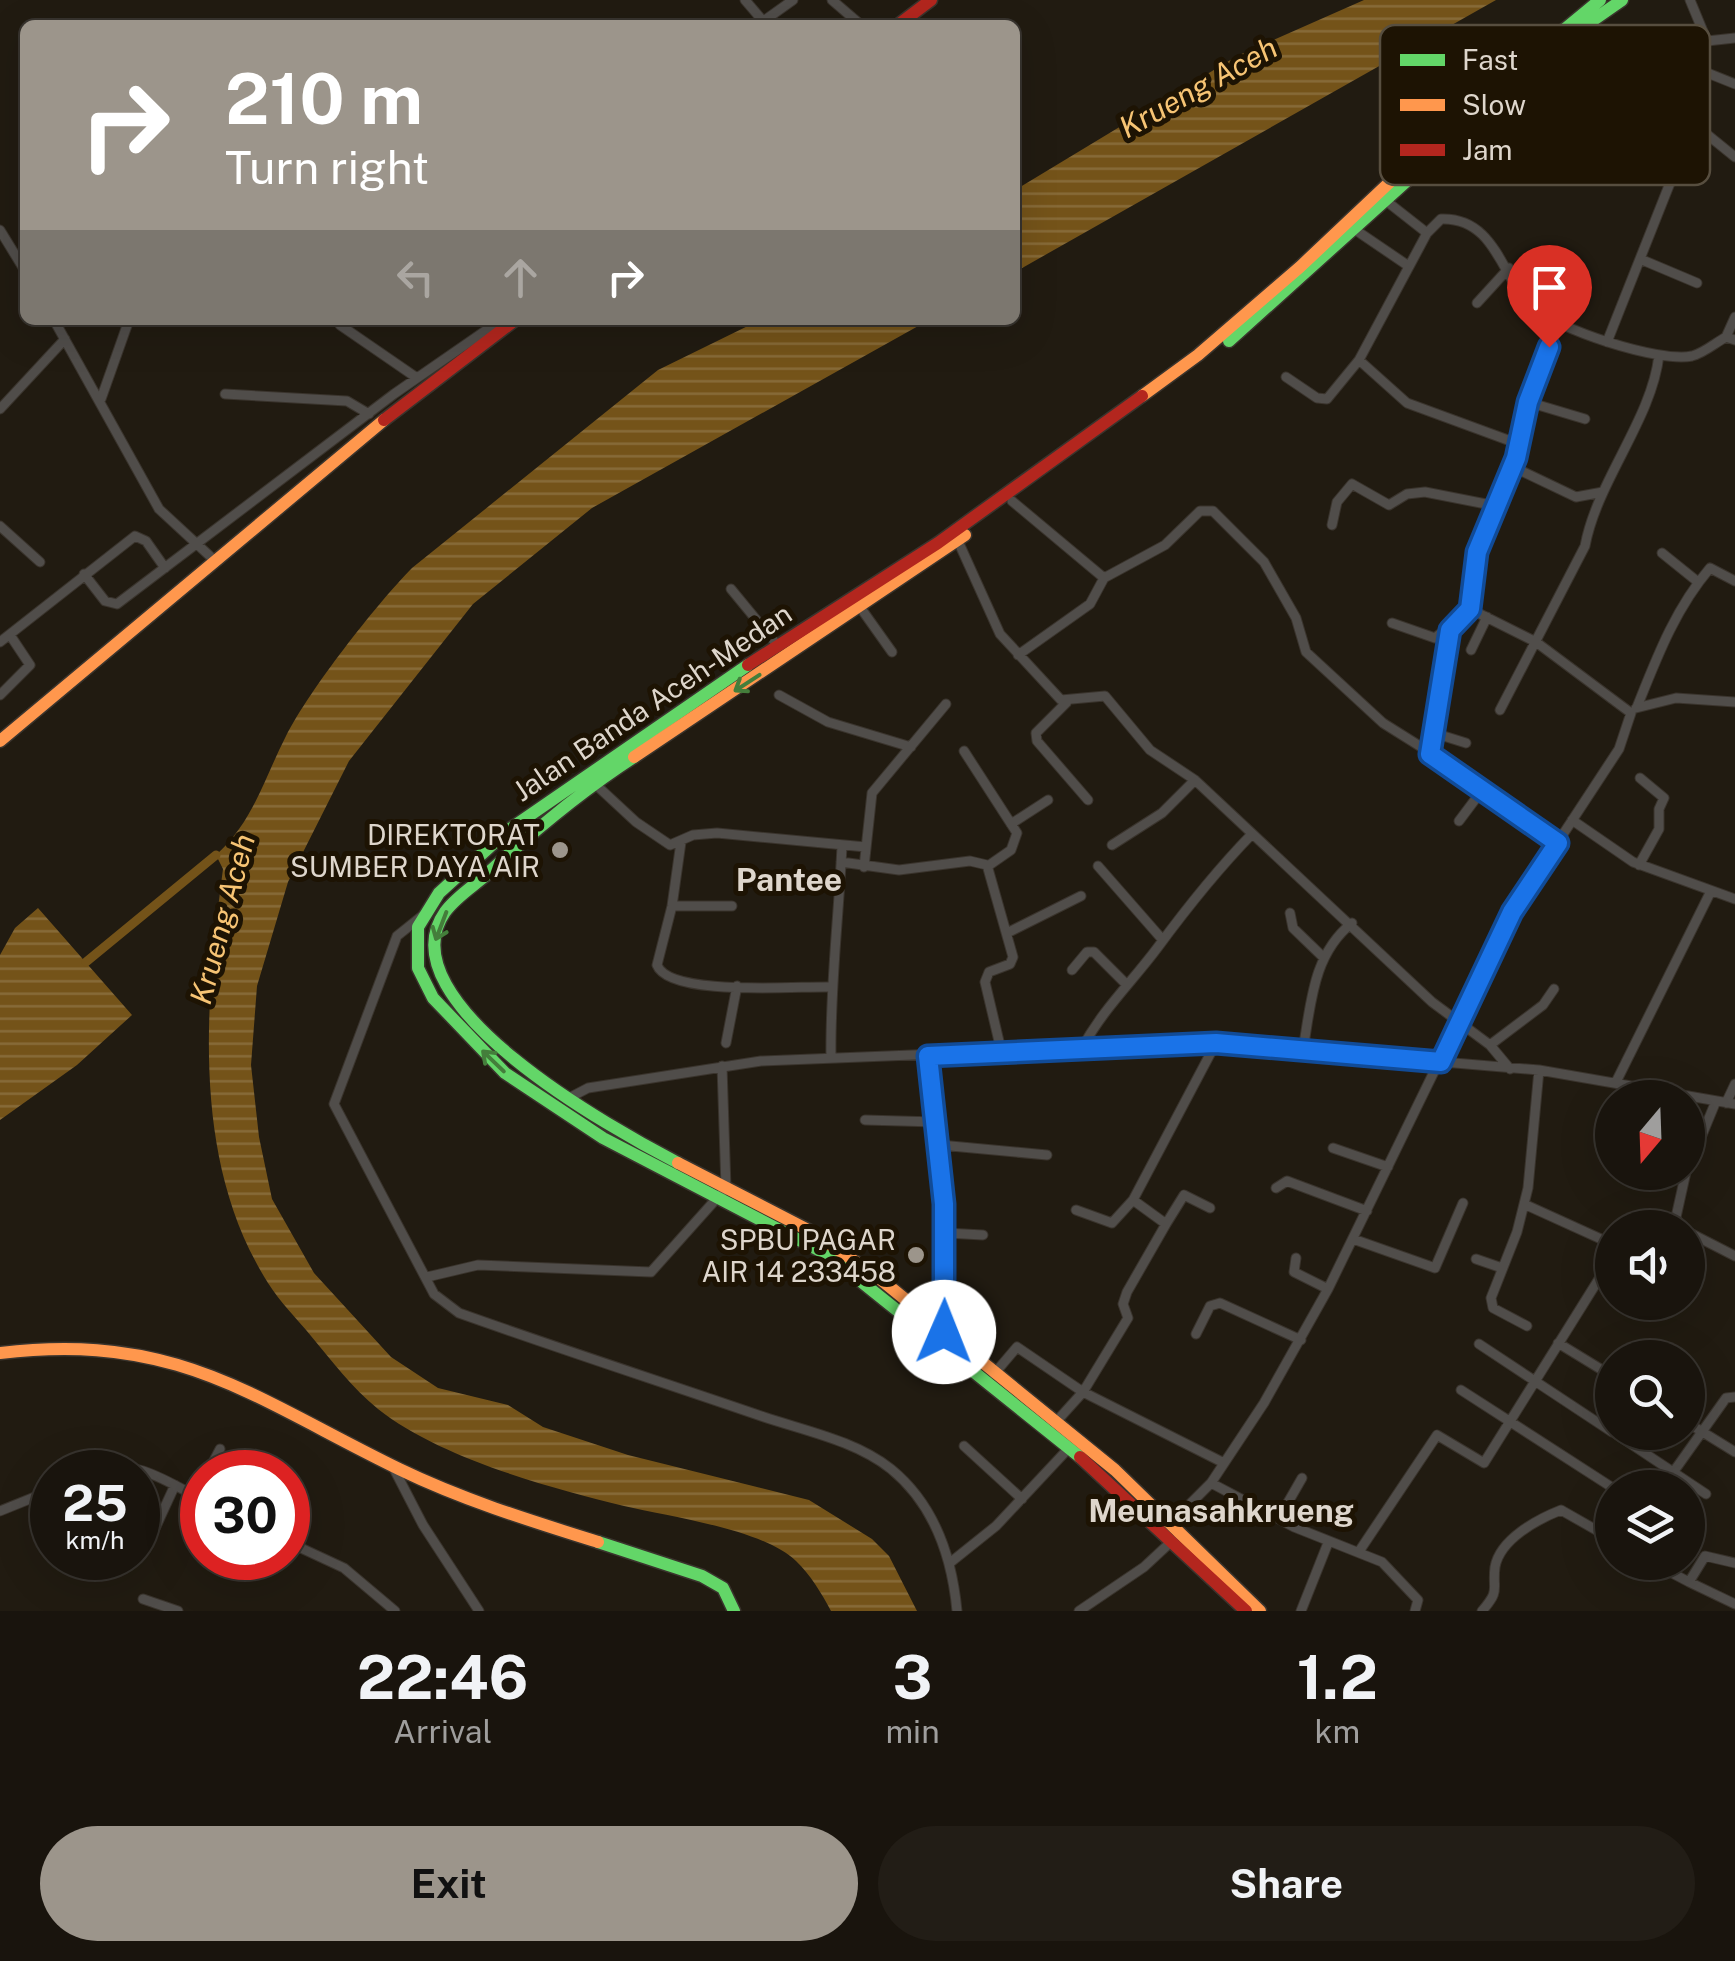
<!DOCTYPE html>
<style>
:root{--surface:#19140d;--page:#221d16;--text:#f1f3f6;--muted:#9f9e9d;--line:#37332e;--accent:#9c958b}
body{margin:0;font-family:"Public Sans",sans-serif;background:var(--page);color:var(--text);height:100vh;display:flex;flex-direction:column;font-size:38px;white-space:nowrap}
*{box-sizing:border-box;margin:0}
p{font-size:32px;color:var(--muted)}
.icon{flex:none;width:55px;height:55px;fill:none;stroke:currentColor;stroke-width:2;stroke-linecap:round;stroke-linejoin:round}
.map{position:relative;height:1611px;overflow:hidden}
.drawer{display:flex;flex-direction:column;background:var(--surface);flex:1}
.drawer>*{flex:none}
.hud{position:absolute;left:20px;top:20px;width:1000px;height:305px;border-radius:15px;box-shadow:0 10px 40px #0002,0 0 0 2px var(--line);background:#9c958b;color:#fff;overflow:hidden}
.needle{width:65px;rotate:199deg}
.fabs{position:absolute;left:1595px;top:1080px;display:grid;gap:20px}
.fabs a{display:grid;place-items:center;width:110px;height:110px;border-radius:50%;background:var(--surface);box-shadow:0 10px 40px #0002,0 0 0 2px var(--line);font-size:50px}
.speed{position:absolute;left:30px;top:1450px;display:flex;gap:20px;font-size:50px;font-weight:700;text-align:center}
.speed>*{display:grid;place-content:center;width:130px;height:130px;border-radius:50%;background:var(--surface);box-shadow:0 10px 40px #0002,0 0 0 2px var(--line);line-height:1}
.speed small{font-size:25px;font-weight:400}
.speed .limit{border:15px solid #d22;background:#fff;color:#111}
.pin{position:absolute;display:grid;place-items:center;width:85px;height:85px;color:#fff;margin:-102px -42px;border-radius:50% 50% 50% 0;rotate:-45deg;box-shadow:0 0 10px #0007}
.pin .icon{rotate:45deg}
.me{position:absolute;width:110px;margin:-55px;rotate:1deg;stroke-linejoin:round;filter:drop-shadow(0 0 8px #0008)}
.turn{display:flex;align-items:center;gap:35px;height:210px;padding:0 40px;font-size:45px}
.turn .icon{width:130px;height:130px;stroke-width:2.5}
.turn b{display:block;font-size:70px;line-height:85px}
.lanes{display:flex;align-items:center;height:95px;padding:0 40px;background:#0003;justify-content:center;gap:50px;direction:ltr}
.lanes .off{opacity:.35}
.eta{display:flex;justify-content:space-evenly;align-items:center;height:170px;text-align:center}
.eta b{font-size:60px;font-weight:700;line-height:70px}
.button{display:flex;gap:20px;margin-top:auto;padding:20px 40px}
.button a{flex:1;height:115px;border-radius:60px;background:var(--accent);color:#111;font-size:40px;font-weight:700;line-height:115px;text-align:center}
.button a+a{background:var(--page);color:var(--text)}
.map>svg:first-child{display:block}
.water{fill:url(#water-rules)}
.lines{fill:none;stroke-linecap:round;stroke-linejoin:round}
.canal{stroke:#745319;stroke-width:9}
.street-casing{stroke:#3a342d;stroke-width:11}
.fast-casing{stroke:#3a342d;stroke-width:15}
.slow-casing{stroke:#3a342d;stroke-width:15}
.jam-casing{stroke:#3a342d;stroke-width:15}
.street{stroke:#504d4a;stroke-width:9}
.fast{stroke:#63d668;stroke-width:12}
.slow{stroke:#ff974d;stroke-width:12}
.jam{stroke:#b3261e;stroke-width:12}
.oneway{stroke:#447e3b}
.route-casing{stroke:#114b97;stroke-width:25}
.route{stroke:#1a73e8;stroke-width:18}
.poi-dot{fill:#9c958b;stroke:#1d1303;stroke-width:4}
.labels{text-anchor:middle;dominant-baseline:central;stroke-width:10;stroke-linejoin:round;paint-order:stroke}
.street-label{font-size:28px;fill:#ded6cc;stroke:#1d1303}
.poi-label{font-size:28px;fill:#ded6cc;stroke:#1d1303;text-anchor:end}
.water-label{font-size:30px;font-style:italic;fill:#f7c474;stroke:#1d1303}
.quarter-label{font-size:32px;font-weight:bold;fill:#ded6cc;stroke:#1d1303}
.key{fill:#1d1303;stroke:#574e3f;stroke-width:2.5}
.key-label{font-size:28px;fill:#ded6cc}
</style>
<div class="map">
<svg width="1735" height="1611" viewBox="0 0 1735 1611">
<defs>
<pattern id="water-rules" width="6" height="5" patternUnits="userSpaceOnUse" patternTransform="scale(2.5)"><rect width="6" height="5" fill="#745319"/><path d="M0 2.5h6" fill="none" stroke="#876b39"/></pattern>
</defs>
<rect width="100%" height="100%" fill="#211b11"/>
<path class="water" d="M1364,0h132l-481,272v-82l222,-134z
M760,320h169l-337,188 -119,96 -124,157 -61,121 -31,104 -6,79 8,72 13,62 42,74 77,84 47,31 70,17 35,22 85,28 181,45 63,39 17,17 28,55h-86c-9,-17 -21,-37 -35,-50 -33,-32 -126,-44 -172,-55 -77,-19 -184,-48 -246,-97 -26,-21 -46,-48 -67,-73 -14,-17 -31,-34 -43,-53 -77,-122 -63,-278 -45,-414l-7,-14c37,-33 48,-76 70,-119 25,-48 88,-129 126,-168l246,-198z
M38,908l94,107 -55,50 -77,55v-165l15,-27z"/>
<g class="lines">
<path class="canal" d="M86,962l130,-107"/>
<g class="street-casing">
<path id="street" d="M745,0l18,21
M832,0l29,25
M531,25h4
M758,25l35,-25
M1707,41l28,-3
M1695,68l40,16
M1672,106l63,51
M1385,200l42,33 14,-14c55,-2 61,60 90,87 25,23 128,57 161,50 12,-3 23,-13 34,-19l9,3
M0,230l25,41
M1357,231l50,34
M1640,259l57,24
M1477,303l32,-35
M54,320l105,189 53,49
M340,325l77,53
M1726,337l9,-20
M1607,342l67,-169 -19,-42 52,-90 -17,-41
M1359,360l48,43 109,40v15l-39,94 -7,57
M1286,377l31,21 10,1 32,-39 68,-127
M225,394l122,7 22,13
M101,399l28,-79
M1528,402l57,17
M0,409l65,-70
M1516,443l43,-123
M1511,466l65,31 27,-5
M1012,501l92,77
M1332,525l5,-23 15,-18 37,21 18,-11 18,-2 71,14
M0,526l40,36
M958,541l42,93 61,66 44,-4 45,54 45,30 237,222 58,43 20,24
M1662,553l36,29
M84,574l21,27 12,3 277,-210 107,-74
M731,589l47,57
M860,607l32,45
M0,642l135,-106 11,5 19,27
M1471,650l16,-33
M1018,655l72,-51 14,-26 61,-33 35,-34h13l51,51 32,56 10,34 77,71 78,49 97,71
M0,695l30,-30 -20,-30
M779,695l49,27 83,25
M1067,702l-31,31 1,8 51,59
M1637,707c20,-50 38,-98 73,-139l25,13
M1636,708l40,-10 59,4
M1500,710l85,-164c12,-65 67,-127 74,-191
M1434,733l32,10
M964,751l53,82 -6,17 -23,16
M1430,754l20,-124
M594,783l42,39 34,23 23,-10 24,-2 149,14
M1572,820l61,42 102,37
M1459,821l24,-32
M1011,824l37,-24
M681,842l-9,64 -15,59c12,32 140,21 173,22
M1112,845l50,-32 33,-33
M841,862l58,8 71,-9 17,4 26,92 -3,7 -21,8 -4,10 17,72
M1639,865l20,-36v-20l5,-11 -24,-20
M1098,866l63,72
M864,867l8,-74 74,-89
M672,906h60
M1290,913l3,15 30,29
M422,916l-25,20 -63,168 100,190 25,19c101,36 203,69 305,104 42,14 92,24 127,52 44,36 61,88 66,142
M1007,933l74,-37
M1072,970l15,-18h7l31,31
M726,1043l11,-57
M1490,1045l53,-40 11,-16
M1082,1048c21,-39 50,-66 76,-101 28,-38 59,-77 94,-113
M1303,1050c8,-47 10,-96 49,-127
M831,1056c-1,-71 8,-140 11,-211
M927,1056l13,89 4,187
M1616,1082l95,-191
M567,1099l21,-11 173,-27 455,-18 323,27 196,34
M1726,1103l9,-19
M865,1120l71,2
M940,1145l107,10
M1333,1148l55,19
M1688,1169l28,-68
M1276,1188l11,-7 80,30
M1524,1204l88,40
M1076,1210l36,13 21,-23
M1166,1224l18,-29 26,13
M1680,1228l-4,-11 10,-45
M1688,1232l47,24
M946,1233l37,2
M1353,1239l82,29 28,-65
M1296,1258l-2,14 34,17
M1476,1259l26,9
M427,1277l51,-12 173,7 75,-84 -4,-122
M1527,1326l-34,-18 -2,-10 26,-66 11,-44 11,-118
M1196,1334l14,-28 10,-3 81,37
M1558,1343l54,33
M1479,1344l133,88
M994,1374l23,-27 66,45 45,-74 -5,-14 4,-12 39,-68 -33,-24 83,-157
M1461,1390l152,98
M1055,1423l28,-31 141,71
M1688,1423l47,29
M1613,1432l93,62
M964,1446l58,53
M393,1467l30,58 56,86
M95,1472c42,-15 70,10 107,27
M208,1472l12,-23
M1211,1483l83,44 88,35 36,38 -3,11
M1662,1488l64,-90 9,-1
M0,1511l52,-21
M1279,1518l23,-40
M1172,1522l39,-39 53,-80 64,-114 184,-377 107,-163 12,-36 -95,-71 -66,-33 -35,29 -43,-15
M1688,1538l5,3
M288,1542l56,26 51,43
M147,1546l28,-61
M1360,1550l77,-115 47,28 128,-205
M951,1562l45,-36 72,-77
M1651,1562l38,20 16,-26 30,7
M1689,1582l46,22
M143,1599l35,12
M1079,1611l65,-44 29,-27
M1301,1611l27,-68
M1482,1611c19,-22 10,-20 13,-44 5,-28 43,-48 66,-57l51,29"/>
</g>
<g class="fast-casing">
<path id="fast" d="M1463,113l137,-113
M1229,341l330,-297 63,-44
M748,665l-241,166 -68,62 -21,34v41l15,30 72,75 98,65 225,117 252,202
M634,757c-54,35 -102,75 -149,119 -13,11 -30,22 -40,36 -63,90 171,219 233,251
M598,1542l104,34 21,12 11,23"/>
</g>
<g class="slow-casing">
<path id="slow" d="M1142,396l56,-41 102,-88 163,-154
M0,741l384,-321
M634,757l331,-222
M678,1163l134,69 67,46 236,192 145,141
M0,1353c177,-21 251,44 399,116 64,31 132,52 199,73"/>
</g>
<g class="jam-casing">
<path id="jam" d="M898,25l33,-25
M384,420l131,-100
M748,665l190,-122 204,-147
M1080,1457l166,154"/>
</g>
<use href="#street" class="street"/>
<use href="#fast" class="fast"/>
<use href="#slow" class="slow"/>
<use href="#jam" class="jam"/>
</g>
<defs><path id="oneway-shaft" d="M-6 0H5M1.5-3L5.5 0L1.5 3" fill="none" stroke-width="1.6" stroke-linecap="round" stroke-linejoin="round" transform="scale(2.5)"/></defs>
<g class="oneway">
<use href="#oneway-shaft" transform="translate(747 683) rotate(147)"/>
<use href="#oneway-shaft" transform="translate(441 926) rotate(111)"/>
<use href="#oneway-shaft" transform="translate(493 1061) rotate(-136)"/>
</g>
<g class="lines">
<g class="route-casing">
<path id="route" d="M944,1332v-128l-16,-148 288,-13 225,19 71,-150 46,-69 -128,-89 20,-124 20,-21 7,-57 39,-94 12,-56 21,-55"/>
</g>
<use href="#route" class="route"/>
</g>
<g class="poi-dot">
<circle cx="560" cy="850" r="10"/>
<circle cx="916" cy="1255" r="10"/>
</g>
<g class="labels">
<g class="street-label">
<text transform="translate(652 702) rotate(-34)">Jalan Banda Aceh-Medan</text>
</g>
<g class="poi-label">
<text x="540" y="834">DIREKTORAT<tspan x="540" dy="32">SUMBER DAYA AIR</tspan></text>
<text x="896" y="1239">SPBU PAGAR<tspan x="896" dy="32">AIR 14 233458</tspan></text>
</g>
<g class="water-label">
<text transform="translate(1198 87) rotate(-29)">Krueng Aceh</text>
<text transform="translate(222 919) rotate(-75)">Krueng Aceh</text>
</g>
<g class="quarter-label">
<text x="789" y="879">Pantee</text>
<text x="1221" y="1510">Meunasahkrueng</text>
</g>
</g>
<rect x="1380" y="25" width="330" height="160" rx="15" class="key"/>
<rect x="1400" y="54" width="45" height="12" fill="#63d668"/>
<rect x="1400" y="99" width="45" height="12" fill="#ff974d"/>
<rect x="1400" y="144" width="45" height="12" fill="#b3261e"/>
<g class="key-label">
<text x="1462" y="70">Fast</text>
<text x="1462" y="115">Slow</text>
<text x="1462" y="160">Jam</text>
</g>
</svg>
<div class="fabs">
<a><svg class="needle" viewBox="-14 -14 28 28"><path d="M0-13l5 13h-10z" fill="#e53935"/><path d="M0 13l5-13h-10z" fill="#9f9e9d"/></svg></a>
<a><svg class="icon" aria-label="sound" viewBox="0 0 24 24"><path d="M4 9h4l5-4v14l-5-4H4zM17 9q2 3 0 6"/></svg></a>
<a><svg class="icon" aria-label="search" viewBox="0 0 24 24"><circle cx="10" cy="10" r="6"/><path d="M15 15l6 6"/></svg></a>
<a><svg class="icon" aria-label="layers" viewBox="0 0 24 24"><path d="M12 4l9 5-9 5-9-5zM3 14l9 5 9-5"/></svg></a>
</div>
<div class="speed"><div>25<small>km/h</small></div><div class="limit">30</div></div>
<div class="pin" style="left:1549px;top:347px;background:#d93025"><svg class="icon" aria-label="arrive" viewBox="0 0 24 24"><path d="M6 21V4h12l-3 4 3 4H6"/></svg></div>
<svg class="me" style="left:944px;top:1332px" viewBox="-20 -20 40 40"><circle r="19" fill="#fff"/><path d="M0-13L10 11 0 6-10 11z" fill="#1a73e8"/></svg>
<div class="hud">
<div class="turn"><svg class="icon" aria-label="right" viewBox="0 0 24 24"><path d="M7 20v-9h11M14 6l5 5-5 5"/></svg><div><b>210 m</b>Turn right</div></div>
<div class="lanes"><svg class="icon off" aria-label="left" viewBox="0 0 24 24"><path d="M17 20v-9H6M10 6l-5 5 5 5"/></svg><svg class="icon off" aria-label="ahead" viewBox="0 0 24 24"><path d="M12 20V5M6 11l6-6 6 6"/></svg><svg class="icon" aria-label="right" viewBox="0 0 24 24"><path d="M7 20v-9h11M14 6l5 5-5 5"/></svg></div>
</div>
</div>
<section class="drawer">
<div class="eta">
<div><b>22:46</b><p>Arrival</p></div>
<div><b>3</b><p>min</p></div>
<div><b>1.2</b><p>km</p></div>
</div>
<div class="button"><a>Exit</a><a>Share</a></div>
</section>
